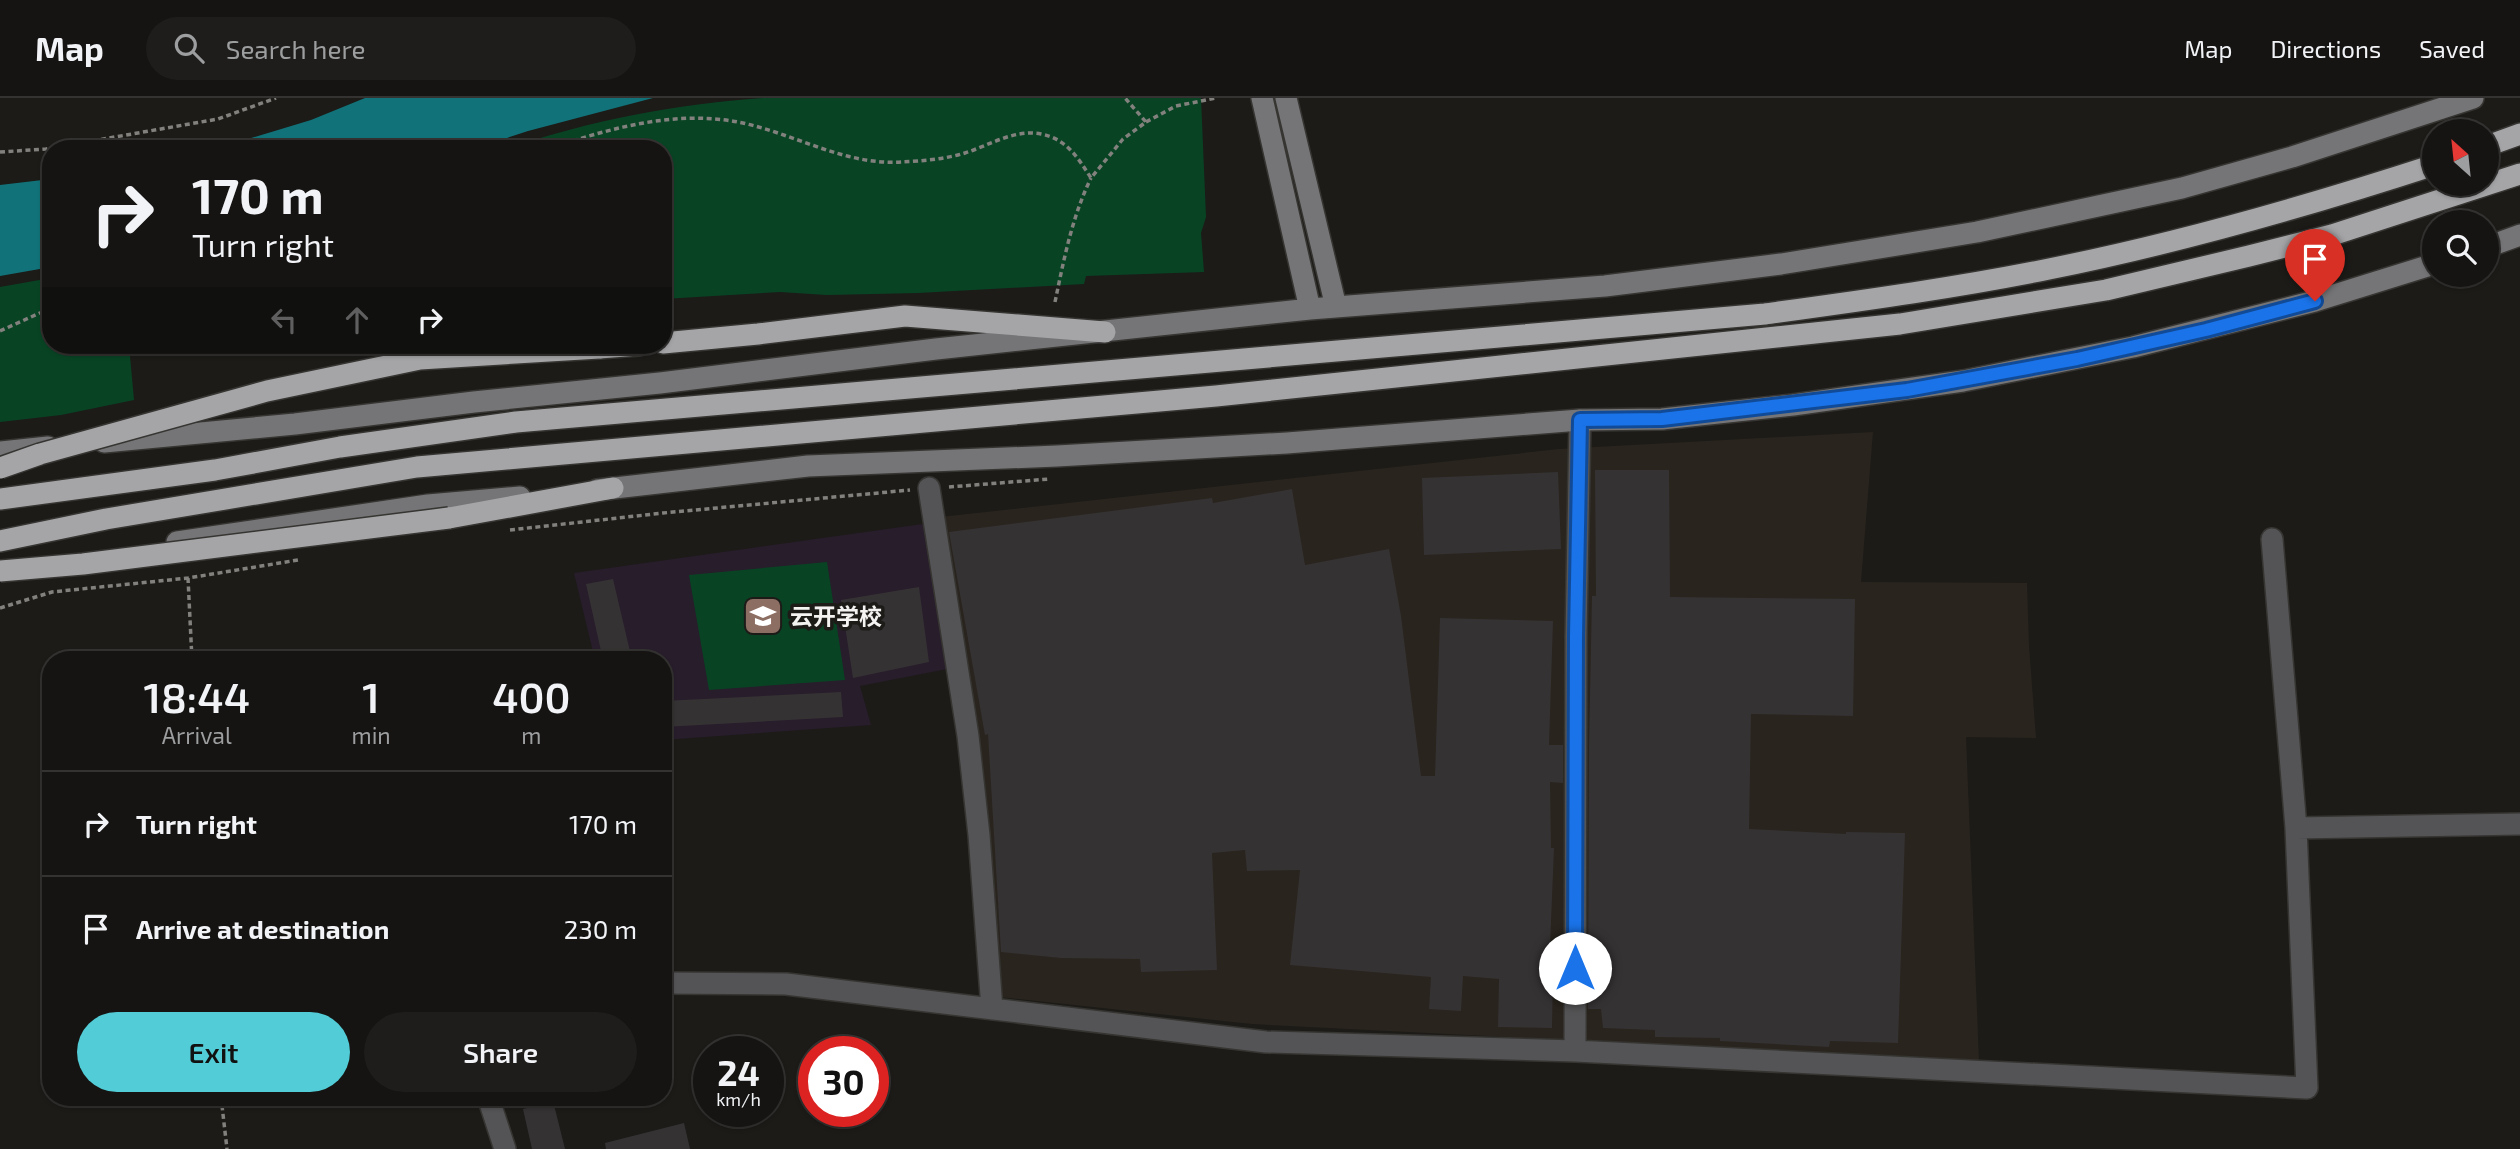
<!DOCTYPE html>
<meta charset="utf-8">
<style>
:root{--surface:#151412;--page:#1e1d1b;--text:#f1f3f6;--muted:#9d9e9f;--line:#343332;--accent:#52ccd6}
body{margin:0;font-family:"Exo 2","Noto Sans SC",sans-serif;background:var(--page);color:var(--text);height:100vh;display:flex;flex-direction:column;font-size:26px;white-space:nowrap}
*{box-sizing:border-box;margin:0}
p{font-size:23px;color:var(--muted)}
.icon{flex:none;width:38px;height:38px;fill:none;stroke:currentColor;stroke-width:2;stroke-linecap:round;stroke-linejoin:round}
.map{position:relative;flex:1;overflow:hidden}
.side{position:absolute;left:42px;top:553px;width:630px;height:455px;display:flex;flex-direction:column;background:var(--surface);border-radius:28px;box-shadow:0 2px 5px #0004,0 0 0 2px var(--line)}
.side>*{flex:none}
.hud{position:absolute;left:42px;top:42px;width:630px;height:214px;border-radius:28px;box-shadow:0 2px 5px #0004,0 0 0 2px var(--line);background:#151412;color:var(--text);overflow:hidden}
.needle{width:46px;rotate:333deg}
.buttons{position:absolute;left:2422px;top:21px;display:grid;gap:14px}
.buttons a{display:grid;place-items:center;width:77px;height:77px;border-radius:50%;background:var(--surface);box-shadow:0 2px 5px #0004,0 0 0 2px var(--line);font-size:35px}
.speed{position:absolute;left:693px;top:938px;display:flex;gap:14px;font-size:35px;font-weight:700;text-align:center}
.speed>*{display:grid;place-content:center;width:91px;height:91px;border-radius:50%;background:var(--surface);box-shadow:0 2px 5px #0004,0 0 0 2px var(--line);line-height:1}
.speed small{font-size:18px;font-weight:400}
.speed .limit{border:10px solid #d22;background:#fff;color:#111}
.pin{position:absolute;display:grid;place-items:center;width:60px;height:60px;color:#fff;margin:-72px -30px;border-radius:50% 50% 50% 0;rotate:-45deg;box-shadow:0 0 7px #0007}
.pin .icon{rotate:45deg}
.me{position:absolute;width:77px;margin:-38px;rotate:0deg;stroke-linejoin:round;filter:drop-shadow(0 0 5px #0008)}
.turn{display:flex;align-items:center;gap:24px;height:147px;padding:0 35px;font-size:32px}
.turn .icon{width:91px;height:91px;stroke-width:2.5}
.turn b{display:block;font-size:49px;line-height:60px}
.lanes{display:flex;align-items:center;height:66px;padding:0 35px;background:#0003;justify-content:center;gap:35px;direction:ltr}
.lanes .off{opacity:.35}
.eta{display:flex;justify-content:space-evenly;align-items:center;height:119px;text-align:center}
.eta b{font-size:42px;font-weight:600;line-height:49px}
.button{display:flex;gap:14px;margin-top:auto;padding:14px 35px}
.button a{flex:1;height:80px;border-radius:42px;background:var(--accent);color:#111;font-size:28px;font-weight:600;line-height:80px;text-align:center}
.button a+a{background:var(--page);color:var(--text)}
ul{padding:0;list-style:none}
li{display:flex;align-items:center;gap:21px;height:105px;padding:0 35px;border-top:2px solid var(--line)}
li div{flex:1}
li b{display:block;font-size:26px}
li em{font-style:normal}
header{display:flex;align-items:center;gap:42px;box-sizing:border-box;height:98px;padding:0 35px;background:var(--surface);border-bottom:2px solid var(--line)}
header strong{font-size:33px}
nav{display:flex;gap:38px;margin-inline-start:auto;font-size:24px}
.search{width:490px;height:63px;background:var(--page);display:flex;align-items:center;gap:18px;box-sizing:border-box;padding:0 24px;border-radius:38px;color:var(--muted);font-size:26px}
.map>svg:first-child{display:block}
.built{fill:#29241d}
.education{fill:#281d2b}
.green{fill:#084424}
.water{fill:#117379}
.building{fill:#353234}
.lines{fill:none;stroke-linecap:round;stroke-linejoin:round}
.street-casing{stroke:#363532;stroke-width:24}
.secondary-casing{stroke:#363532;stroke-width:24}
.highway-casing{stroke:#363532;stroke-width:24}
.path{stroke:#82817e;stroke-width:3.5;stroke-dasharray:5 3.5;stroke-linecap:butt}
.street{stroke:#545456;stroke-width:21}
.secondary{stroke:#757577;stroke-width:21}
.highway{stroke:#a5a5a8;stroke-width:21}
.highway-bridge-casing{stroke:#363532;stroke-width:24;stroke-linecap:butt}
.highway-bridge{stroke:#a5a5a8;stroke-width:21}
.route-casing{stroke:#114b97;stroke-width:18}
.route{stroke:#1a73e8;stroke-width:12}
.labels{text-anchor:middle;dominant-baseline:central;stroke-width:7;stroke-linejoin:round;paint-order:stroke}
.poi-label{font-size:23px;font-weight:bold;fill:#f4f3f1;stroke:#1c1b18;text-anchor:start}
</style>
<header>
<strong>Map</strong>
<div class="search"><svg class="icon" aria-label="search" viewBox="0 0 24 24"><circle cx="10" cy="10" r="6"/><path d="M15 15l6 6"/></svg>Search here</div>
<nav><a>Map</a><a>Directions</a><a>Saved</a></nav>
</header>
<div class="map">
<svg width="2520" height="1051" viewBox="0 0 2520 1051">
<rect width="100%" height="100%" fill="#1c1b18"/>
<path class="built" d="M1873,334l-12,150 166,1 2,63 7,92 -70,-1 13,324 -727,-37 -253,-27 -59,-480 619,-68z"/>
<path class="education" d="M930,425l17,146 -87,17 11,39 -208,15v-80h-68l-21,-87z"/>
<path class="green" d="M763,0h438l5,119 -5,16 3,39 -118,4 -2,8 -166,9 -91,2 -47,-3 -117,7v-150h-157c82,-28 170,-45 257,-51z
M51,180v67h78l5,55 -73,15 -61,7v-135z
M827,464l18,118 -136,10 -20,-115z"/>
<path class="water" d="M365,0h288l-125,33 -55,18h-258l96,-29z
M51,81v88l-51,9v-91z"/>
<path class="building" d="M1595,372h74l1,127 185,2 -2,117 -102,-2 -2,115 97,5v-2l59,1 -7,210 -68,-2 -1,6 -109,-6v-3l-65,-1v-7l-52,-2 -2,-19h-13l1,-263 3,-150h4z
M1558,374l3,77 -137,6 -2,-77z
M1292,391l13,76 84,-16 12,67 20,160h14l5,-158 113,3 -4,124h14v38l-13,-1 1,66h3l-5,123h4l-1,57 -54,-1 1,-48 -36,-3 -2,35 -32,-2 2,-32 -141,-12 10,-95 -53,1 -2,-21 -33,3 5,117 -76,2 -1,-13 -79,-1 -60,-6 -13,-218 -3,1 -36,-203 263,-34 1,5z
M613,481l19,81h-29l-17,-76z
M919,489l10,75 -76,16 -12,-78z
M841,594l2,25 -180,10v-26z
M525,999h27l13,52h-33l-9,-40 4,-1z
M684,1025l6,26h-84l-1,-6z"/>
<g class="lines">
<g class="street-casing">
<path id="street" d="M929,390l39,248 11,99 13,174
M2296,730l224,-4
M663,885l123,1 480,58 309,9 732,37 -11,-260 -24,-289
M1575,953l1,-415 4,-216
M488,999l17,52"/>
</g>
<g class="secondary-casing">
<path id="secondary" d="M1262,0l48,211
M1286,0l50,209
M2487,149l33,-12
M104,344l191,-18 179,-22 186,-19 276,-34 374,-40 295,-23 176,-22 196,-32 205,-44 110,-31 181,-59
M0,354l48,-5
M597,392l211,-24 249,-10 230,-13 293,-23 82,-1 131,-14 170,-24 170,-34 182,-46 119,-37
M177,444l251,-37 92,-8"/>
</g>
<g class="highway-casing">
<path id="highway" d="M2487,48l33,-12
M663,245l95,-9 147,-18 200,16
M599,250l40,-3
M0,401l215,-29 125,-23 176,-25 1249,-108c94,-13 190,-26 284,-45 130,-26 259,-63 385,-104
M449,420l164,-30
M0,443l106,-22 311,-52 799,-71 684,-72 206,-34 143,-34 83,-21 188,-61"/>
</g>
<path class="path" d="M1146,24l30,-16 40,-8
M549,51c57,-20 123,-38 183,-28 57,9 110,45 170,41 19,-1 44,-3 63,-9 25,-8 49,-24 76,-19 26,5 37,24 50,44l32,-39 23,-17 -21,-24
M0,54l46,-3 172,-30 58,-21
M1055,204c9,-43 17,-85 36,-124
M0,233l51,-23
M949,389l100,-8
M510,432l153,-17 247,-23
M188,480l4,82
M0,510l52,-16 136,-14 110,-18
M221,999l6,52"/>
<use href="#street" class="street"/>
<use href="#secondary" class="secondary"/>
<use href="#highway" class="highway"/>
<g class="highway-bridge-casing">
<path id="highway-bridge" d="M0,370l40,-14 227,-63 153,-32 179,-11
M0,473l83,-7 366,-46"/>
</g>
<use href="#highway-bridge" class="highway-bridge"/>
</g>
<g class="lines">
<g class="route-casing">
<path id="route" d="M1575,870l1,-332 4,-216 82,-1 245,-29 170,-31 129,-29 109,-29"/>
</g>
<use href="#route" class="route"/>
</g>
<defs>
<g id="school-square" transform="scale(2.0125)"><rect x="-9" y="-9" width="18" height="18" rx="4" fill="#8d6e63" stroke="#1c1b18"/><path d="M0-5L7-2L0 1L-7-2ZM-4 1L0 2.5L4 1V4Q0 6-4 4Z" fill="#fff"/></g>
</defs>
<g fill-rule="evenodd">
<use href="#school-square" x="763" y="518"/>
</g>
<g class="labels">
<g class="poi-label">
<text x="790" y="518">云开学校</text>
</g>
</g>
</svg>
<div class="buttons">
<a><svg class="needle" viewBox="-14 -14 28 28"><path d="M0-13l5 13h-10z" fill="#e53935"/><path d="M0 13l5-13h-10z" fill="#9d9e9f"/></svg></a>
<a><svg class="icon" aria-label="search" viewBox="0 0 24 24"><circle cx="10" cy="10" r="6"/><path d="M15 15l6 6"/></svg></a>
</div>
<div class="speed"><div>24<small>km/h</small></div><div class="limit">30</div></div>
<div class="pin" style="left:2315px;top:203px;background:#d93025"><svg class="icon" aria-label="arrive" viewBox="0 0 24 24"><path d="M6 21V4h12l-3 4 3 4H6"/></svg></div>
<svg class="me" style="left:1575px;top:870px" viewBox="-20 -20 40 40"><circle r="19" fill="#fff"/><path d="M0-13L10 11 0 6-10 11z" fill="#1a73e8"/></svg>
<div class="hud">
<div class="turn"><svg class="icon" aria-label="right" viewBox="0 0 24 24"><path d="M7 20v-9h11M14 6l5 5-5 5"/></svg><div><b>170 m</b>Turn right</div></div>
<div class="lanes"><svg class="icon off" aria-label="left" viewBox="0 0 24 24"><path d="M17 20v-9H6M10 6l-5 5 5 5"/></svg><svg class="icon off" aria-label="ahead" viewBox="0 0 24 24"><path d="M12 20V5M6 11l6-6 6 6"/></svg><svg class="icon" aria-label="right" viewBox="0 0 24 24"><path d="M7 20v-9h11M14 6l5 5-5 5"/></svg></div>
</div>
<section class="side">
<div class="eta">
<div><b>18:44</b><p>Arrival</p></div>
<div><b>1</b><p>min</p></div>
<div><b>400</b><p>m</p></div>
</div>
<ul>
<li><svg class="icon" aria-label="right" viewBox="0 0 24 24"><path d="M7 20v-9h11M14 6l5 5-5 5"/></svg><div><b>Turn right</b></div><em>170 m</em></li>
<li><svg class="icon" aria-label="arrive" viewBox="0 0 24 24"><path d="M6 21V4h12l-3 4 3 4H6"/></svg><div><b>Arrive at destination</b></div><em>230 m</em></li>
</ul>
<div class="button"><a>Exit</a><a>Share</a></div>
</section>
</div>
